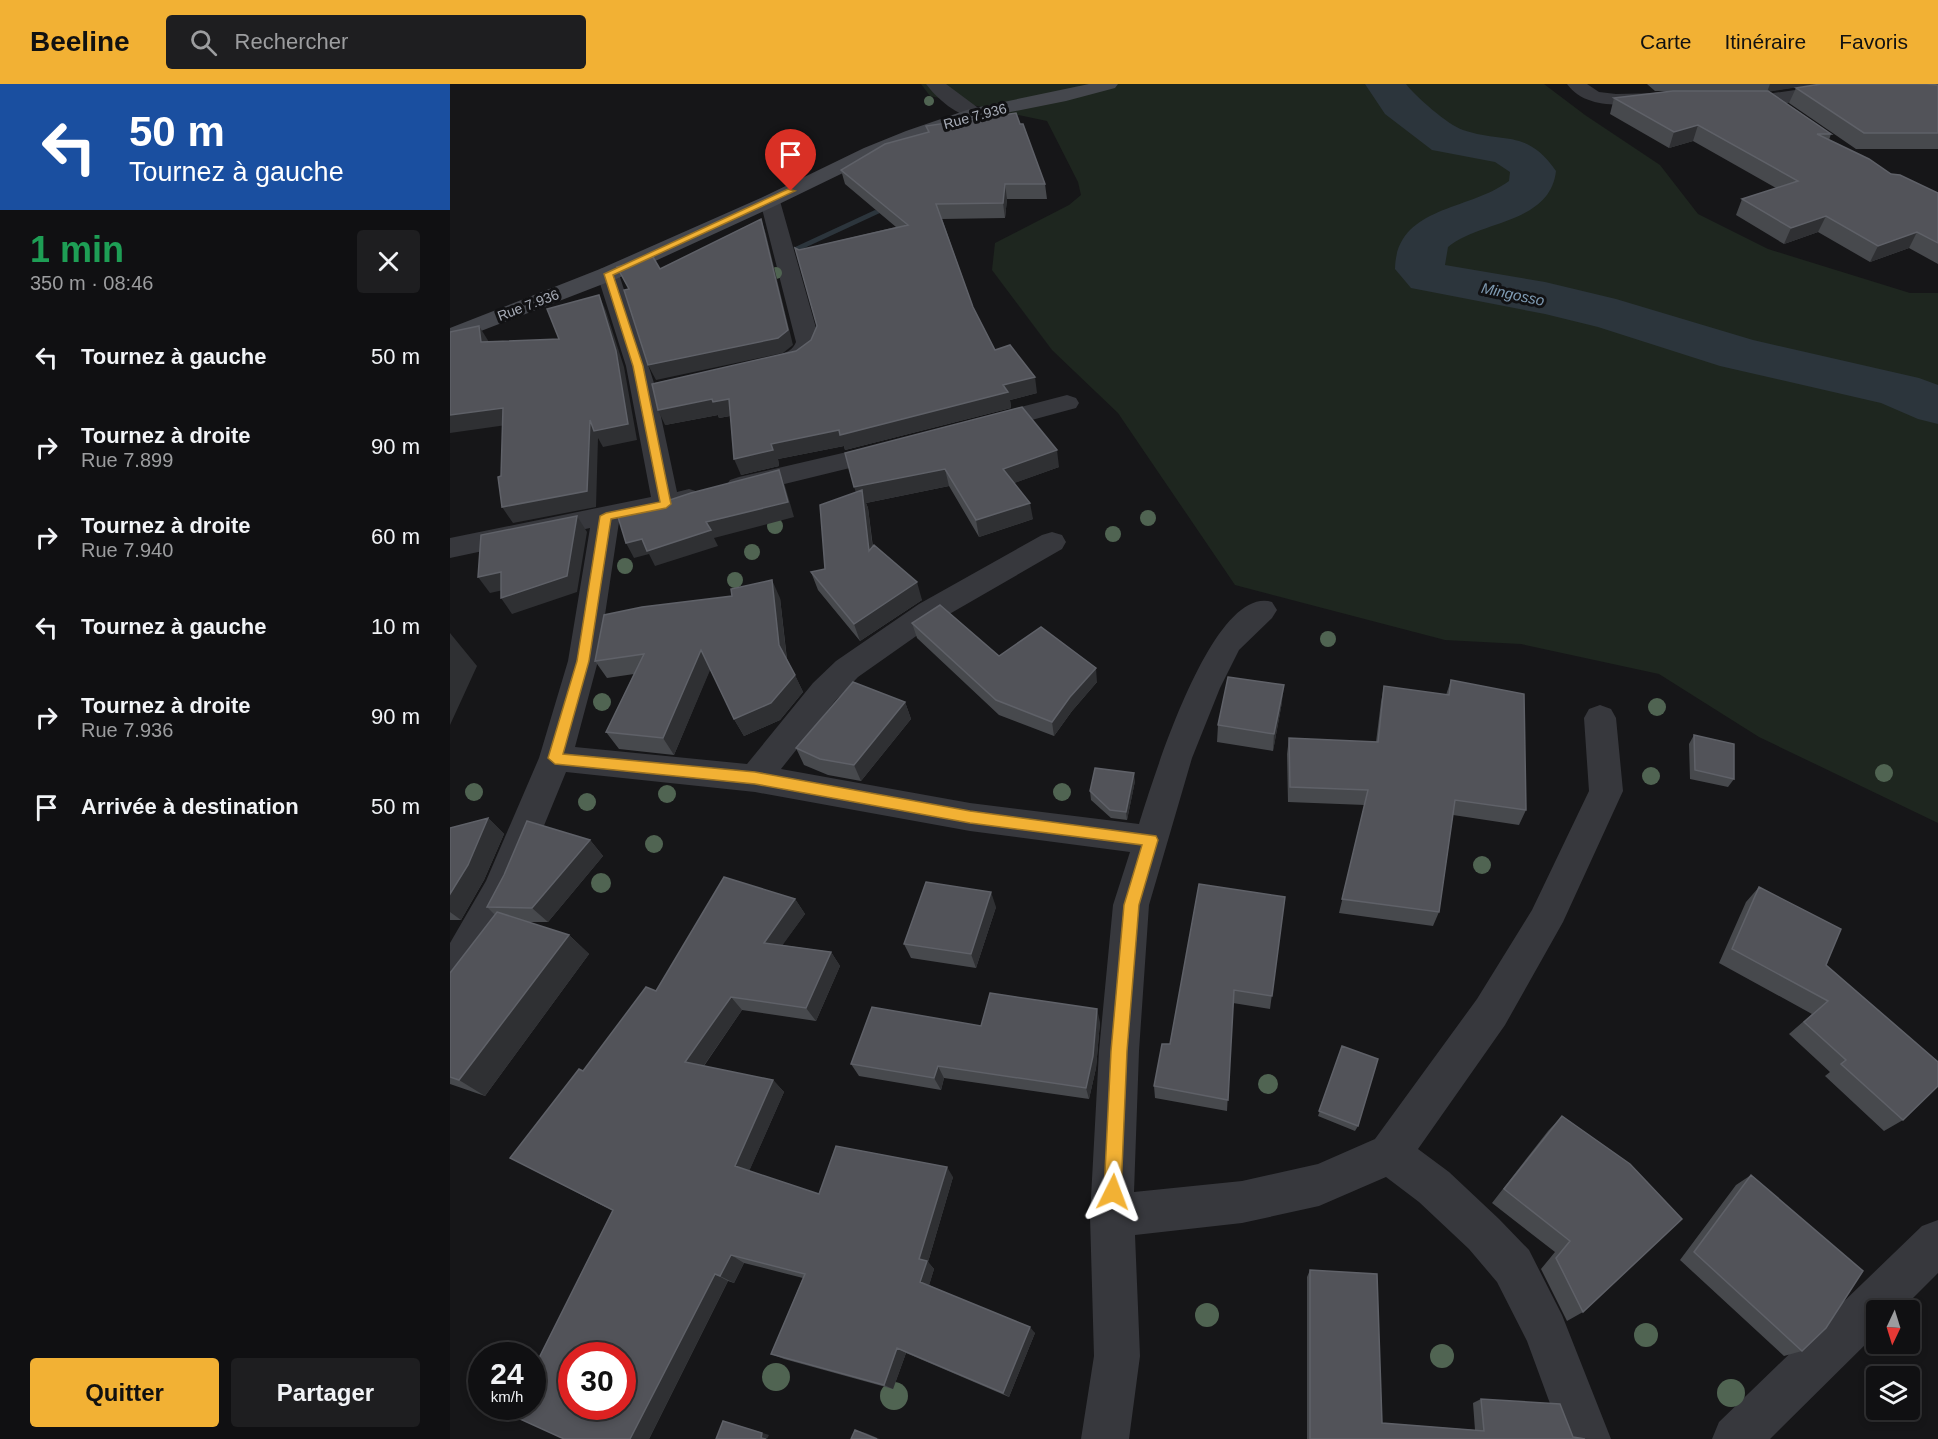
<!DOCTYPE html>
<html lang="fr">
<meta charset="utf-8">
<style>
:root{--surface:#101012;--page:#1e1e20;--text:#f1f3f6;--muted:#9c9d9f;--line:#303032;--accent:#f2b134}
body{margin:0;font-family:Arial,sans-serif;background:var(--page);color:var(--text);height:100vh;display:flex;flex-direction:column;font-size:22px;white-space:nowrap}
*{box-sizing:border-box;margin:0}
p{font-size:20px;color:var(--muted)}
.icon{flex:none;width:33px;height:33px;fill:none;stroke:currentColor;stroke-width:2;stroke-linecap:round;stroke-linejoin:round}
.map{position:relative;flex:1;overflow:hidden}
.details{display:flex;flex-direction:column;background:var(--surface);width:450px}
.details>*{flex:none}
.top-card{background:#1a4fa0;color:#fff;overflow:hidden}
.needle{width:39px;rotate:184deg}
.fabs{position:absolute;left:1416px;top:1216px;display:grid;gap:12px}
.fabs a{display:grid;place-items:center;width:54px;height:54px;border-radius:6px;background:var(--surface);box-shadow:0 3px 9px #0003,0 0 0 2px var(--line);font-size:30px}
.speed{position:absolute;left:18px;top:1258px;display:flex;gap:12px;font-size:30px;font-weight:700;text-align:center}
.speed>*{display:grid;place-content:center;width:78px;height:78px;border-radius:50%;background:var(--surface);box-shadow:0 3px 9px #0003,0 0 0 2px var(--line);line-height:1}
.speed small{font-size:15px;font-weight:400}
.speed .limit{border:9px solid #d22;background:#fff;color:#111}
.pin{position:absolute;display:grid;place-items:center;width:51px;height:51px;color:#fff;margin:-62px -26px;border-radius:50% 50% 50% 0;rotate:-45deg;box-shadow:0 0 6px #0007}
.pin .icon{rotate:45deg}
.me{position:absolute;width:66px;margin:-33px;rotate:3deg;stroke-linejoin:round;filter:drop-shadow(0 0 4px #0008)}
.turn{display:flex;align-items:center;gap:21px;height:126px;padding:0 30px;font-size:27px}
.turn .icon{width:78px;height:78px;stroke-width:2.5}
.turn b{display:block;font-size:42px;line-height:51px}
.round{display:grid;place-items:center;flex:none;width:63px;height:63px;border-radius:6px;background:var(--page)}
.head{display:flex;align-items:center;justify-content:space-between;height:102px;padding:0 30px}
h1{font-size:36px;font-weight:700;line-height:45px;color:#1e9e55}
.action{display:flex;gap:12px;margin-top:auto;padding:12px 30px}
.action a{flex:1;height:69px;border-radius:6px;background:var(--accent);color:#111;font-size:24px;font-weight:700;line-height:69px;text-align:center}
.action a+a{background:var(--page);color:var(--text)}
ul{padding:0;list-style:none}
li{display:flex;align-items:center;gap:18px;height:90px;padding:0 30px}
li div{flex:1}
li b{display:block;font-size:22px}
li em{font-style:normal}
header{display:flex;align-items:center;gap:36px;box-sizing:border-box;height:84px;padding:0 30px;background:var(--accent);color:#111}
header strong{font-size:28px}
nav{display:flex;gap:33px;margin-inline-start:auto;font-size:21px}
.search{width:420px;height:54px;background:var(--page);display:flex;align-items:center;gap:15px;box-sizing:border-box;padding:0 21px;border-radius:6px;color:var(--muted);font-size:22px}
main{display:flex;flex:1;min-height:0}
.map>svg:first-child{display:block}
.green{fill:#1e261f}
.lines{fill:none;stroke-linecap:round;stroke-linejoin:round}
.stream{fill:#2c353c;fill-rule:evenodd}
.river{fill:#2c353c;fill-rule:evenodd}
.street{fill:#37383d;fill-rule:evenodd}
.secondary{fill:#45474d;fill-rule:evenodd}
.tree{fill:#506452}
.wall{fill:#47494d}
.shaded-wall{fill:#2f3033}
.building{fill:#525359;stroke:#5f6168;stroke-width:1.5;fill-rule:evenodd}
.route{fill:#f2b134;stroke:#9d7322;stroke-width:1.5}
.labels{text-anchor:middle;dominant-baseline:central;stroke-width:6;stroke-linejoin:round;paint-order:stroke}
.far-street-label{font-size:14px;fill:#a8adb8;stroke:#111113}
.far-water-label{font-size:15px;font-style:italic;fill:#7f9bb3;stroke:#111113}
</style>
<header>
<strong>Beeline</strong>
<div class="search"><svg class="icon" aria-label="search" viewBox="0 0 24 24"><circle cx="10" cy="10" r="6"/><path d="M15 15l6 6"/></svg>Rechercher</div>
<nav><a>Carte</a><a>Itinéraire</a><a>Favoris</a></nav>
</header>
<main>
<section class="details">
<div class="top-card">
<div class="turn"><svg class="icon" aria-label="left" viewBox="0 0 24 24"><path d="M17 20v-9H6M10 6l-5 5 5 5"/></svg><div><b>50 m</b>Tournez à gauche</div></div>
</div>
<div class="head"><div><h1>1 min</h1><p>350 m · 08:46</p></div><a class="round"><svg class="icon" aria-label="close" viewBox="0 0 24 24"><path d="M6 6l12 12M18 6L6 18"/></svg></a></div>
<ul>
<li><svg class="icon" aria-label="left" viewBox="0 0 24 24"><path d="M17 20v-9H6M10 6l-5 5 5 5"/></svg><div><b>Tournez à gauche</b></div><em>50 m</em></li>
<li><svg class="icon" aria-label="right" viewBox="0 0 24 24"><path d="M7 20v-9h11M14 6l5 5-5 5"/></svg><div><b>Tournez à droite</b><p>Rue 7.899</p></div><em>90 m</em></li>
<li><svg class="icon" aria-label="right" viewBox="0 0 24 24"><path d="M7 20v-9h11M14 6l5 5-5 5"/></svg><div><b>Tournez à droite</b><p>Rue 7.940</p></div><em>60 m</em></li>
<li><svg class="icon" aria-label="left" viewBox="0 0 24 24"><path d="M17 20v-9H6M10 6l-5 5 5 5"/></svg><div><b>Tournez à gauche</b></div><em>10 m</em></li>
<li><svg class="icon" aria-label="right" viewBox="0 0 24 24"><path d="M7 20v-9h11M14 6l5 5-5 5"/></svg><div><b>Tournez à droite</b><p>Rue 7.936</p></div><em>90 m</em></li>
<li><svg class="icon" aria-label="arrive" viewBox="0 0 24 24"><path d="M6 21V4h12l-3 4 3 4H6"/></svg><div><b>Arrivée à destination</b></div><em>50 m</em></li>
</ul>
<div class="action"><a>Quitter</a><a>Partager</a></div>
</section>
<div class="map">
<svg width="1488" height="1355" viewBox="0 0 1488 1355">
<rect width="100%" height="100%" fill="#161618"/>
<path class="green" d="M471,0h623l41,31 75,50 38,49 70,35 142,44h28v530l-179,-86 -100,-63 -138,-30 -76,-4 -210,-55 -117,-172 -66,-63 -60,-80 3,-27 74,-38 12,-10 -3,-13 -31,-61 -117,-25z"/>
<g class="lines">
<path class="stream" d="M425,126l7,2 -82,38 -7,-2z"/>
<path class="river" d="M915,0h41c9,12 42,41 57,46 41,14 63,-2 93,41 -6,53 -75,49 -108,76l-3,18 100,17 71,17 137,41 166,38 19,7v39l-20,-5 -37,-16 -161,-37 -122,-39 -53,-13 -134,-26 -16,-19c1,-63 74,-58 114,-88l1,-9 -15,-10 -63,-12 -47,-36z"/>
<path class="street" d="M476,0h20l39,29 -3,4c-19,5 -45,-18 -56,-33z
M1117,0h20l12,8 17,2 45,-1 6,1 3,4 -3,4 -6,1c-30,1 -74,9 -94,-19z
M1386,0l8,1 3,4 -3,4c-28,7 -88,17 -116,10l-3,-4 3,-4 39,-1z
M320,111l7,2 3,4 40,141c-8,21 -33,32 -54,27l-4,-5c8,-12 28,-6 34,-22l-36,-141 3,-4z
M158,183l8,2 3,5 35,109 43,-9 9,2 3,5 -3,5 -49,12 20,94 12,-3 10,3 4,6 -4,6 -80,18 -21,139 -23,86 172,17 66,-81 23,-22 83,-57 123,-69 10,-3 10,3 4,7 -4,7 -123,71 -81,57 -23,24 -54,68 189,34 169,21c14,-44 73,-240 133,-222l5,8 -5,8 -33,32 -19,38 -28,70 -43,147 -10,146 -5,141 108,-11 76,-17 57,-25 102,-140 55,-89 57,-119 -5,-73 5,-9 11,-4 11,4 5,9 7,73 -60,131 -58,103 -87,124 31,23 50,47 30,31 33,65 49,124h-48l-36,-98 -30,-59 -28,-33 -50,-47 -33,-25 -67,29 -77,17 -107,12 5,121 -11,83h-48l13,-83 -4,-140 9,-165 14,-146 17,-53 -160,-21 -215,-39 -189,-20 -48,117 -55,102 -13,6v-54l36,-62 53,-123 29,-97 22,-133 -140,30v-20l201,-41 -25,-131 -29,-92 3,-5z
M617,311l9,3 3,5 -3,5 -92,25 -9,-2 -4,-6 4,-6z
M440,358l9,2 4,6 -4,6 -160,39 -9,-3 -4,-6 4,-6 9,-3z
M1488,1136v53l-38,38h-24v23l-106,105h-58l7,-17 203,-196z"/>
<path class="secondary" d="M639,0h29l-3,4 -49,13 -86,17 -60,21 -42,17 -101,49 -161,74 -166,64v-15l150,-59 163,-72 101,-49 42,-17 64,-22z"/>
</g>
<g class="tree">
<circle cx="479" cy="17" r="5"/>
<circle cx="326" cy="189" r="6"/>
<circle cx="698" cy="434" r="8"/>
<circle cx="325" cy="442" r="8"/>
<circle cx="663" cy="450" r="8"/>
<circle cx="302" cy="468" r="8"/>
<circle cx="175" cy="482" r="8"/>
<circle cx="285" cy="496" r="8"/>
<circle cx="878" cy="555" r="8"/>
<circle cx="152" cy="618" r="9"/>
<circle cx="1207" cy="623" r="9"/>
<circle cx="1434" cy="689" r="9"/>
<circle cx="1201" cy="692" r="9"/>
<circle cx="24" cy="708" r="9"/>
<circle cx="612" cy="708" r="9"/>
<circle cx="217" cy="710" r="9"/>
<circle cx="137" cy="718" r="9"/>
<circle cx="204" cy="760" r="9"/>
<circle cx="1032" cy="781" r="9"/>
<circle cx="151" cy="799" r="10"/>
<circle cx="818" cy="1000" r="10"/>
<circle cx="757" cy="1231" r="12"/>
<circle cx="1196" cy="1251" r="12"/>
<circle cx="992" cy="1272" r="12"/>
<circle cx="326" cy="1293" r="14"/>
<circle cx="1281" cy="1309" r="14"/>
<circle cx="444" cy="1312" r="14"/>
</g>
<path class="wall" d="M1197,0h172l-50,7 62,43 -2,6 62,34 47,19v71l-29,-16 -39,14 -52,-30 -34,12 -48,-29 6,-16 34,-11 -83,-47 -24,7 -59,-34 4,-16 55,-7h-14z
M1488,1v64h-82l-67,-46 7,-15z
M570,40l25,60 2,15h-40l-2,19 -63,1 31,88 22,43 42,43 -27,7 1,8 -166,42 -1,-4 -66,13 1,7 -38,9 -11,-59 -11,2 -1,-3 -53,10 131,-74 15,-11 6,-14 -18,-76 97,-23 -51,-43 -4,-14 86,-37 -1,-7z
M572,323l37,60 -45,16 19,36 -54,18 -30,-51 -83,17 2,5 5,39 49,53 -62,41 -42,-51 -7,-18 14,-3 31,-77z
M330,514l7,61 16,33 -23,28 -36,16 -10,-17 -24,-50 -36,86 -55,-6 -13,-17 28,-58 -27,4 -12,-17z
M462,539l87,33 98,26 -25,29 -18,25 -55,-21 -82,-77z
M1001,596l75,130 -7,15 -66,-10 -14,97 -6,14 -94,-13 26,-108 -77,-3 -1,-48 2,-16 87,4 5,-40 3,-16 62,9z
M455,618l6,17 -50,62 -33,-6 -24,-10 -8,-17z
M832,618l-9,49 -56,-9 1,-17z
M1244,651l40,44 -6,8 -38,-8 -1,-35z
M685,697l-8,39 -16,-2 -20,-18 -1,-9z
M38,734l16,16 -20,46 -23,40h-11v-92z
M140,756l13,16 -55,66h-20l41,13 20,19 -104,142 -35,-12v-111l45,-58 -8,-8z
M1309,803l67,78 77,155 -19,11 -59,-55 5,-4 -41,-38 23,-20 -93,-51 27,-61z
M835,813l-15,112 -37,-6 -6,108 -72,-13 -1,-12 16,-42z
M345,815l10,15 -23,31 49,7 9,14 -24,55 -74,-11 -38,56 69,14 11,12 -35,79 70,23 134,-17 -25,85 6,7 -5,16 106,48 -26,64 -103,-44 -13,36 -109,-30 -13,-5 32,-76 -59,-15 -10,20 -6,-2 -79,158h-85l49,-228 -103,-53 73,-87 73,-80z
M546,823l-20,61 -65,-10 -7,-14z
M650,938l-4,46 -7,31 -145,-21 -3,12 -82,-14 -8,-12 130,-38z
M892,962l16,80 -3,5 -37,-15z
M1112,1032l21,196 -16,9 -26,-52 14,-17 -63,-49 56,-72z
M1301,1091l51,176 -18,5 -104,-96 56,-75z
M860,1186l72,153 93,7 -2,-27 8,-4 92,38 12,2h-278v-162z"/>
<path class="shaded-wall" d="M1320,0h49l-52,8z
M1248,41l-5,16 -24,7 5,-16z
M555,100l2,15 -2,19 -2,-15z
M1376,132l-8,16 -34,12 7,-16z
M311,135l5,15 27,111 -10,8 -127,27 -8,-15z
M1467,148l-8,16 -39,14 8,-16z
M149,211l7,16 18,56 13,73 -34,7 -5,-9 -2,69 -83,16 -11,-16 88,-87z
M29,242l10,16h-8z
M585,293l2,16 -27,7 1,8 -166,42 -1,-4 -66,13 1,7 -38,9 -7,-16 37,-15z
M262,315h17l6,16 -16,3 -1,-3 -53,10 -7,-15z
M53,324l10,16 -63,9v-18z
M607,366l2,17 -53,19 -3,-17z
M495,385l4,17 -83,17 2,5 7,61 -6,-18 -9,-47 -6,-17z
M329,386l6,16 9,31 -80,21 4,8 -63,20 -6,-12 -15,4 -8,-15 80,-21z
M580,419l3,16 -54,18 -3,-17z
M127,432l10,16 -10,60 -65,22 -11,-16z
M51,488l11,16 -22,5 -12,-16z
M322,496l8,18 7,64 -8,-17z
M467,498l5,18 -62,41 -6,-17z
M0,549l27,33 -27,59z
M251,566l10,18 -37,87 -11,-17z
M646,584l1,14 -25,29 -18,25 -2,-14 18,-25z
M345,591l8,17 -23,28 -36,16 -10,-17z
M834,601l-2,17 -9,49 1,-17z
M455,618l6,17 -50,62 -7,-16z
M684,689l1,8 -8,39 -1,-8z
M38,734l16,16 -20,46 -23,40 -11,-8v-18z
M140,756l13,16 -55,66 -16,-14z
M541,808l5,15 -20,61 -5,-14z
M345,815l10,15 -31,43 -10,-14z
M119,851l20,19 -104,142 -26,-16z
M381,868l9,14 -24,55 -10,-13z
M281,913l11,13 -44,64 -13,-12z
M647,925l3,13 -4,46 -7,31 -3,-11z
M488,982l6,12 -3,12 -7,-12z
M323,996l11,12 -37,84 -12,-10z
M497,1083l6,10 -25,85 6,7 -6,20 -8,-7 -1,-23z
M281,1171l13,8 -10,20 -14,-7z
M265,1190l13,7 -79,158h-19z
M580,1243l5,6 -26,64 -6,-4z
M447,1264l9,5 -13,36 -9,-4z
M273,1337l8,2 38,12 -2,4 -6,-1z
M405,1346l11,3 14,6h-3z"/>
<path class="building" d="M1371,0h105l12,1v48h-74l-68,-45z
M1223,7h95l63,43h-14l52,25 22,15 9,1 38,18v50l-21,-11 -39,14 -52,-30 -35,12 -49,-29 56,-18 -100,-56 -24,7 -60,-34z
M566,29l4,11h3l22,60h-40l-2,19 -67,1 37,103 22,43 15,-5 25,32 -32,8 5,7 -168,43 -1,-5 -68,14 2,6 -39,9 -5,-60 -16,3 -1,-3 -54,11 -6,-26 144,-33 15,-11 6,-14 -22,-78 4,2 109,-25 -67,-55 44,-26 44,-12 -3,-6z
M311,135l27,111 -10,8 -130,27 -24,-75 5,-1 -12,-22 36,-10 7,12z
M149,211l17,56 12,73 -34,7 -4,-11 -3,71 -85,16 -4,-30 3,-1 2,-68 -53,7v-83l29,-6 2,16 78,-3 -12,-30z
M572,323l35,43 -54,19 27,34 -54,17 -31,-51 -91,18 -9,-34z
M329,386l9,32 -82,20 5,8 -64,21 -5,-12 -16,4 -8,-26 73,-24z
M412,406l7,61 5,-6 43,37 -63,42 -43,-52 14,-3 -5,-64z
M127,432l-10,60 -66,22v-26l-23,5 3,-42z
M322,496l7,65 16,30 -24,28 -37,16 -33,-69 -38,88 -57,-6 38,-78 -49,7 9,-46 38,-8 90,-11 -1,-7z
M490,521l59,51 42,-29 55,41 -26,29 -18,25 -56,-22 -84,-77z
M778,593l56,8 -10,49 -56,-9z
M1001,596l73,14 2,116 -71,-10 -16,112 -97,-13 26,-109 -78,-3 -1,-49 89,4 6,-56 65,9z
M403,598l52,20 -51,63 -34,-6 -24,-11z
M1244,651l40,9v35l-39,-9z
M645,684l39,5 -8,39 -16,-2 -20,-19z
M38,734l-20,47 -18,29v-66z
M77,737l63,19 -58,68 -45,-1 17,-32z
M274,793l71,22 -31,44 67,9 -25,56 -75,-11 -46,65 88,18 -38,86 84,28 17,-48 111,21 -28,92 8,2 -7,21 110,45 -27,66 -106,-45 -13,37 -113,-31 34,-80 -74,-19 -11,21 -5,-2 -85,165h-66l-53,-24 4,-8h17v-35l81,-162 -103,-52 69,-89 4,2 63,-84 10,4zM122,1272h50v51h-50z
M476,798l65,10 -20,62 -67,-10z
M749,800l86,13 -13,99 -38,-6 -6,110 -74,-14 8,-42h8z
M1309,803l82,42 -15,36 112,97v24l-35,34 -62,-56 5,-4 -42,-38 24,-21 -96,-52z
M47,828l72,23 -110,145 -9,-3v-104z
M540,909l107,16 -4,47 -7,32 -148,-22 -4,12 -83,-14 21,-57 109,19z
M892,962l36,13 -20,67 -39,-15z
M1112,1032l68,48 52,55 -99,93 -27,-54 14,-17 -66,-52z
M1301,1091l112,96 -37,57 -24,23 -108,-99z
M860,1186l67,4 5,149 102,8 -3,-32 79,5 13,33 12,2h-275z
M273,1337l39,12 -1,5 5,1h-50z
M405,1346l22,9h-26z"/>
<path class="route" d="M338,105l7,2 -182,84 30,91 28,138 -5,4 -55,11 -22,142 -26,93 192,18 215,39 186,25 2,4 -19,65 -12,146 -6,141 -2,6 -6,3 -7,-3 -2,-6 7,-141 13,-146 18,-60 -172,-22 -215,-39 -200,-20 -7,-6 29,-97 23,-145 6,-3 54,-11 -27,-136 -29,-92z"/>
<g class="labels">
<g class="far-street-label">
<text transform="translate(525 32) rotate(-15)">Rue 7.936</text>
<text transform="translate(78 221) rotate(-21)">Rue 7.936</text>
</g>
<g class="far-water-label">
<text transform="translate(1063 210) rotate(12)">Mingosso</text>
</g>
</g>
</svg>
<div class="fabs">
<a><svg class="needle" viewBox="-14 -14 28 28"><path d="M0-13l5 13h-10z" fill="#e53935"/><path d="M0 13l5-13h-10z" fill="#9c9d9f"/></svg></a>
<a><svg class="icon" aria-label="layers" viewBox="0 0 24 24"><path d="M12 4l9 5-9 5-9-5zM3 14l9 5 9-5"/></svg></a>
</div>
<div class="speed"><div>24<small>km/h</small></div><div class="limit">30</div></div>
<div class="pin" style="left:341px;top:107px;background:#d93025"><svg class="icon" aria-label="arrive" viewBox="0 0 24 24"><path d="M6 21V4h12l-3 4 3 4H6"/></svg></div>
<svg class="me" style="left:663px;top:1108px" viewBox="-20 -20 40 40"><path d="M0-17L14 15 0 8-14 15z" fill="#f2b134" stroke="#fff" stroke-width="4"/></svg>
</div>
</main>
